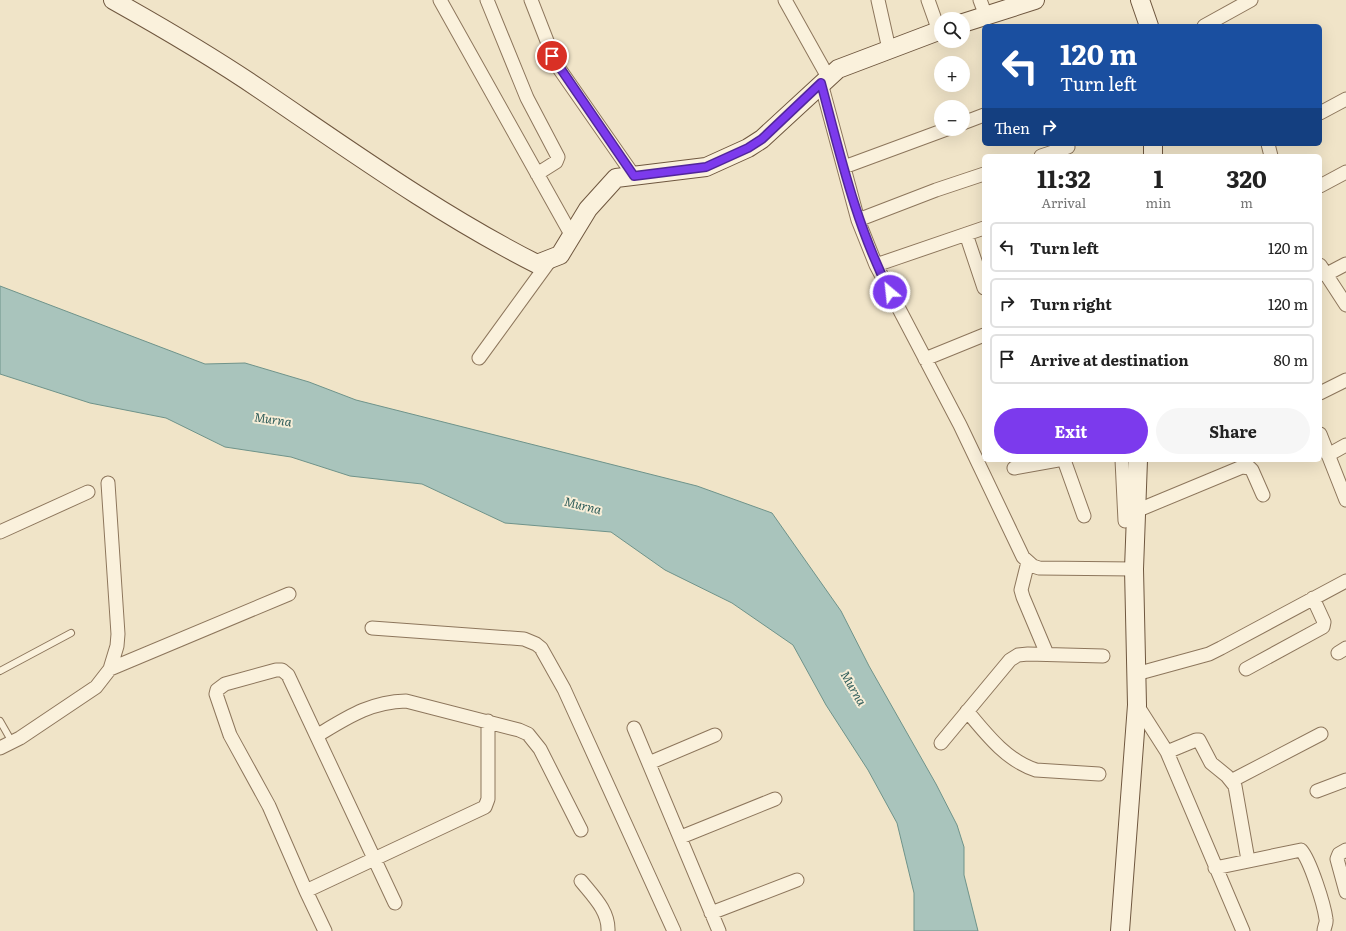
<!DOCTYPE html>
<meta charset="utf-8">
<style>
:root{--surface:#fff;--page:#f6f6f6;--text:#222;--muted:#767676;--line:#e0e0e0;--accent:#7c3aed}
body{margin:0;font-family:Literata,serif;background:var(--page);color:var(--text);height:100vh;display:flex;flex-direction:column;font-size:15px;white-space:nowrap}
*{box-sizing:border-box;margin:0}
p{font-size:13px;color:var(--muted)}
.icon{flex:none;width:22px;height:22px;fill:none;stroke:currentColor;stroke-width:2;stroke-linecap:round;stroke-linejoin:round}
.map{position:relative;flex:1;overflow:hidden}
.drawer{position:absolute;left:982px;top:154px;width:340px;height:308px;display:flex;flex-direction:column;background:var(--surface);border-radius:6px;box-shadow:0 4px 16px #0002}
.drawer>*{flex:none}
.hud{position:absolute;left:982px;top:24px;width:340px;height:122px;border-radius:6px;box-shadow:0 4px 16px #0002;background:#1a4fa0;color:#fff;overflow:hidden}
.fabs{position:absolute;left:934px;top:12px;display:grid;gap:8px}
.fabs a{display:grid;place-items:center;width:36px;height:36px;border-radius:50%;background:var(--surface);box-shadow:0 4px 16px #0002;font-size:20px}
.pin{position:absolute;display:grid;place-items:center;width:34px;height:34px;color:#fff;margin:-17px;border:2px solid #fff;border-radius:50%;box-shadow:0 1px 4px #0007}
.me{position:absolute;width:44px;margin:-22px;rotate:332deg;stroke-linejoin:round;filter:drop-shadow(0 0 3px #0008)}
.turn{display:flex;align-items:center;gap:14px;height:84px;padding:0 12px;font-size:18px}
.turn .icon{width:52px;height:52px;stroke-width:2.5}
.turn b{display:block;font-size:28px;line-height:34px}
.then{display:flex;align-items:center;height:38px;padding:0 12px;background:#0003;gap:8px;font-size:15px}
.eta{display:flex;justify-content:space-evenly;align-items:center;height:68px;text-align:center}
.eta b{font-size:24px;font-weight:700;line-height:28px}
.action{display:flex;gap:8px;margin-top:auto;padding:8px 12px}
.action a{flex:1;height:46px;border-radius:24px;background:var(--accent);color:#fff;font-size:16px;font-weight:700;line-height:46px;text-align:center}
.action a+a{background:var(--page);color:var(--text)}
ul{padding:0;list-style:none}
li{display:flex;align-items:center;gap:12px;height:50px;margin:0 8px 6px;padding:0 4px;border:2px solid var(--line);border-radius:6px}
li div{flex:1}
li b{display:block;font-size:15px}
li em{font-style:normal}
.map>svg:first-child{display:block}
.water{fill:#a9c4bc;stroke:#6f938a}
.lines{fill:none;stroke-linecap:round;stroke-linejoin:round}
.lane-casing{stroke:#8d765c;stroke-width:8}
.street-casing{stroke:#8d765c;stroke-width:15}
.secondary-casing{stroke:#6f573f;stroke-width:20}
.lane{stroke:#faf1dc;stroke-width:6}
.street{stroke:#faf1dc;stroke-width:13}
.secondary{stroke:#faf1dc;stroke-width:18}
.route-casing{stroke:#51269a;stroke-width:10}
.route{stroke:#7c3aed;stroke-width:7}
.labels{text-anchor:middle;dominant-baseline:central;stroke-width:4;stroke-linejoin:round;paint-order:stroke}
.water-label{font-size:12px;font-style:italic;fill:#2f5d5a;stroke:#f7eed8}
</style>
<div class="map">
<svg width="1346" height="931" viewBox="0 0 1346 931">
<rect width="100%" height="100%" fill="#f0e4c8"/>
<path class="water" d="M0,286l205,78 40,-1 64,19 47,18 341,86 75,27 69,98 28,55 67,118 21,41 7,22v28l14,56h-64v-38l-17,-70 -29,-53 -42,-65 -33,-60 -61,-42 -67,-33 -54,-38 -106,-9 -83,-39 -72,-8 -59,-19 -66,-10 -59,-29 -76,-15 -90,-29z"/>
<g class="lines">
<g class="lane-casing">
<path id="lane" d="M0,671l71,-38
M0,721l12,21"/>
</g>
<g class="street-casing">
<path id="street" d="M440,0l132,236
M487,0l40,98 31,59 -2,5 -19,12
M531,0l25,64 78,112
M785,0l43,77
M878,0l11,49
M928,0l11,31
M980,0l6,16
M1204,26l47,-26
M821,83l37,137 18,45 84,160 63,132 10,9 6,2 95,1
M1320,113l26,-14
M963,123l21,-8
M1268,144l3,12
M1041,156l27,-9
M844,167l103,-38
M1320,186l26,-14
M858,220l78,-30 48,-16
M966,234l18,54
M876,265l108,-37
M1320,265l26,40
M1325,275l21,-11
M479,358l72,-99
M925,359l59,-24
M1320,393l26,-13
M1320,434l26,66
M1328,455l18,-10
M1064,460l20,56
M1122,460l3,61
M1014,468l44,-8
M1136,511l106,-44 8,1 2,2 11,25
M0,532l88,-40
M1028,562l-7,28 2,7 24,57
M372,628l152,11 12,5 5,4 23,41 110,242
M1338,653l8,-5
M110,669l179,-75
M1246,669l77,-42 1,-5 -11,-24
M1136,674l73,-20 12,-6 125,-67
M1137,705l30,47 76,179
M967,711c19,23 40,50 69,59l63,4
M634,728l85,203
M318,735c30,-18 52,-33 88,-34l113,29 9,4 12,15 41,81
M941,743l69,-83 8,-5 10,-1 75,2
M0,748l20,-10 76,-51 14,-18 7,-23 1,-12 -10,-151
M1167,752l29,-12h3l12,23 16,13 8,10 13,74
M649,763l66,-28
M1231,781l90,-47
M1317,791l29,-11
M681,837l94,-38
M1215,868l86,-18c9,10 23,54 25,69 1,4 -2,8 -2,12
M581,881c12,15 28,30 27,50
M306,891l-37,-85 -39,-71 -14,-41 1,-4 8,-6 51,-14h6l6,5 107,228
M1346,892l-9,-33 2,-5 7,-4
M711,913l86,-33
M325,931l-19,-40 179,-84 3,-8v-78"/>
</g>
<g class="secondary-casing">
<path id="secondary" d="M113,0c50,28 101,58 148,90 90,61 179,125 276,174l23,-9 28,-46 28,-31 90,-11 42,-19 14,-9 76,-70 103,-39
M1140,0l9,26
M963,23l72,-23
M1153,156v-12
M1120,931l17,-226 -3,-136 4,-109"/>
</g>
<use href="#lane" class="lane"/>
<use href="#street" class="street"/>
<use href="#secondary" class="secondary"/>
</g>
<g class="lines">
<g class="route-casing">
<path id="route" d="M552,56l82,120 72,-9 42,-19 14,-9 59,-56c19,71 35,143 69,209"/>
</g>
<use href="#route" class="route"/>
</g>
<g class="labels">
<g class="water-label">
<text transform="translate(273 419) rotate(8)">Murna</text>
<text transform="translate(583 505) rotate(14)">Murna</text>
<text transform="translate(854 688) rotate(60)">Murna</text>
</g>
</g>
</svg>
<div class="fabs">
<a><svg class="icon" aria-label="search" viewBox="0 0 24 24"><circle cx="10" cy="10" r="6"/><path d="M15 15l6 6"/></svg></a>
<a>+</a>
<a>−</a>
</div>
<div class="pin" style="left:552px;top:56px;background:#d93025"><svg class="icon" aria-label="arrive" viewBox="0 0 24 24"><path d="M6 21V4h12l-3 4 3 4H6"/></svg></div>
<svg class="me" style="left:890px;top:292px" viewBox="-20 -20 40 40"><circle r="17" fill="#7c3aed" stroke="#fff" stroke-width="3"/><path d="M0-11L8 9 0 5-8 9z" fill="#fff"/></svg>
<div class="hud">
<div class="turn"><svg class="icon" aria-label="left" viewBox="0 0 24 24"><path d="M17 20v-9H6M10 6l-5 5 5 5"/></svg><div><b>120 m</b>Turn left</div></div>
<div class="then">Then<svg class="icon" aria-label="right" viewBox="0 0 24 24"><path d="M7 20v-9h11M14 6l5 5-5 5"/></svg></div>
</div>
<section class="drawer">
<div class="eta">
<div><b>11:32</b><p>Arrival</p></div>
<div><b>1</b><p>min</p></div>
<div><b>320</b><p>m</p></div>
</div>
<ul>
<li><svg class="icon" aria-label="left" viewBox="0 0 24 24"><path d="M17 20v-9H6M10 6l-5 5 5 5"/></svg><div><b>Turn left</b></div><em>120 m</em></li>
<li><svg class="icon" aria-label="right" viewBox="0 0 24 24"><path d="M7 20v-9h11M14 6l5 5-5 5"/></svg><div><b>Turn right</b></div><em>120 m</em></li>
<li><svg class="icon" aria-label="arrive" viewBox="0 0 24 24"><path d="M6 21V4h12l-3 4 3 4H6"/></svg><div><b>Arrive at destination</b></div><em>80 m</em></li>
</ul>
<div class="action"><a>Exit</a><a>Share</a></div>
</section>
</div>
